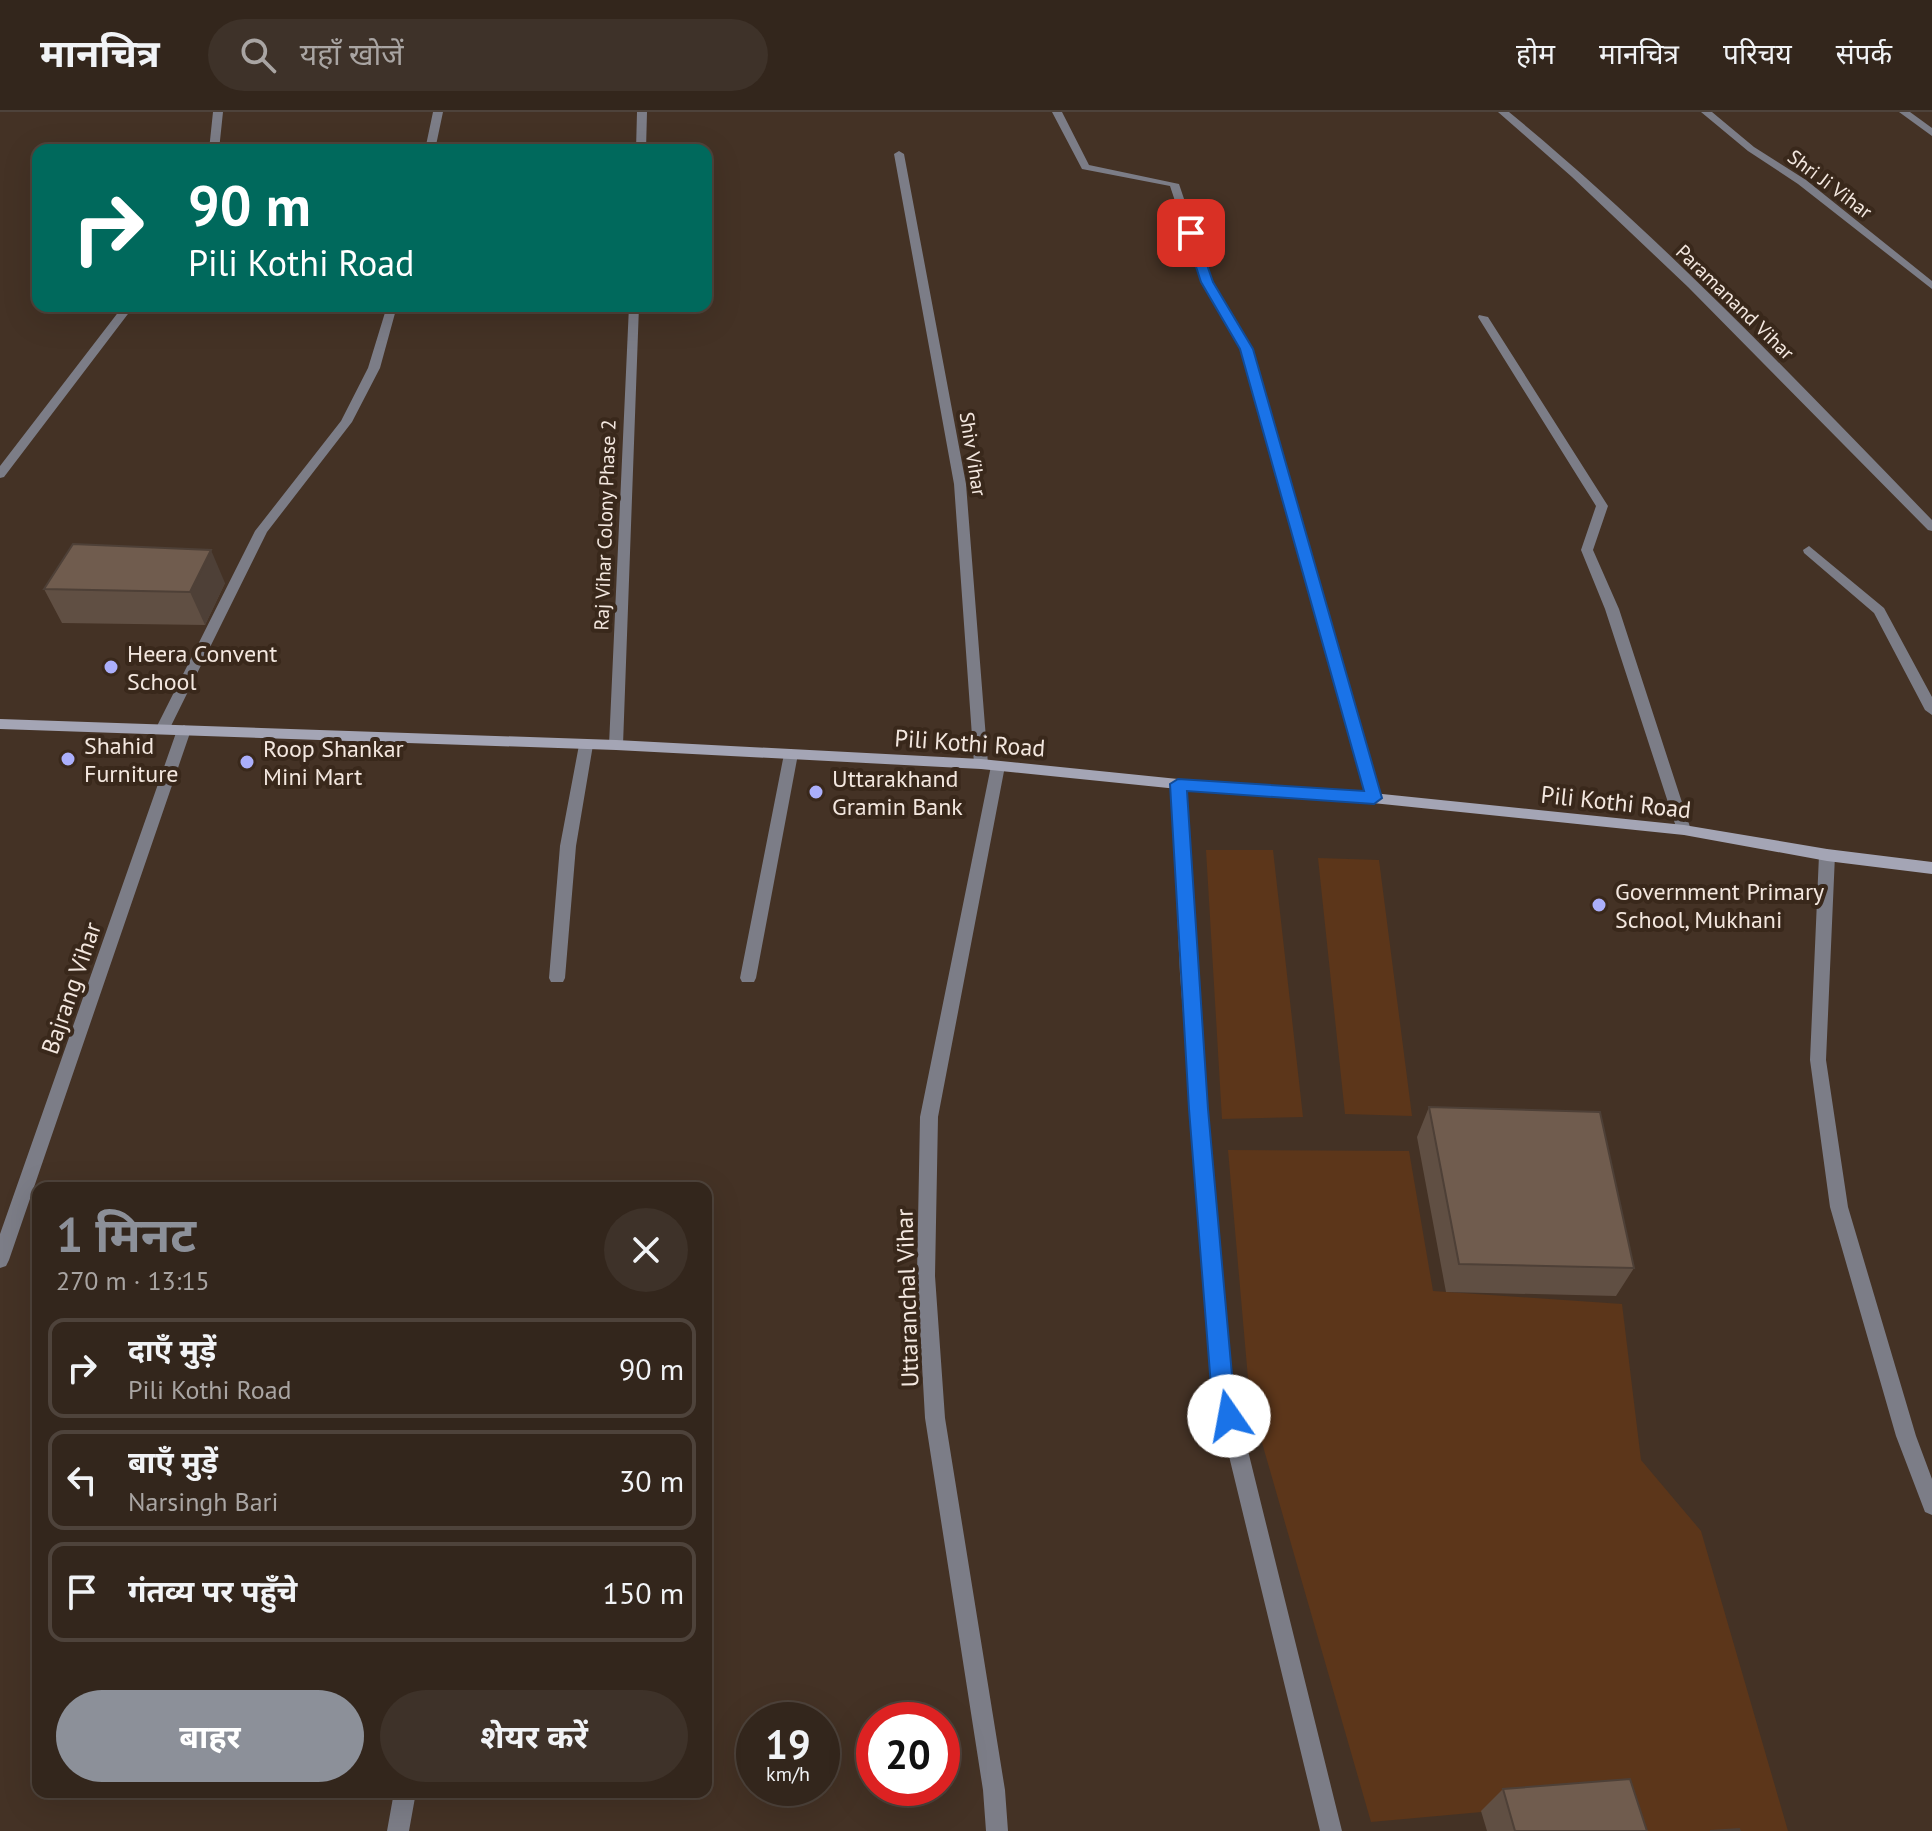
<!DOCTYPE html>
<html lang="hi">
<meta charset="utf-8">
<style>
:root{--surface:#33261c;--page:#3e3229;--text:#f1f3f6;--muted:#a9a5a3;--line:#4e433b;--accent:#8c9099}
body{margin:0;font-family:"PT Sans","Noto Sans Devanagari",sans-serif;background:var(--page);color:var(--text);height:100vh;display:flex;flex-direction:column;font-size:30px;white-space:nowrap}
*{box-sizing:border-box;margin:0}
p{font-size:26px;color:var(--muted)}
.icon{flex:none;width:44px;height:44px;fill:none;stroke:currentColor;stroke-width:2;stroke-linecap:round;stroke-linejoin:round}
.map{position:relative;flex:1;overflow:hidden}
.drawer{position:absolute;left:32px;top:1070px;width:680px;height:616px;display:flex;flex-direction:column;background:var(--surface);border-radius:16px;box-shadow:0 8px 32px #0002,0 0 0 2px var(--line)}
.drawer>*{flex:none}
.top-card{position:absolute;left:32px;top:32px;width:680px;height:168px;border-radius:16px;box-shadow:0 8px 32px #0002,0 0 0 2px var(--line);background:#00695c;color:#fff;overflow:hidden}
.speed{position:absolute;left:736px;top:1590px;display:flex;gap:16px;font-size:40px;font-weight:700;text-align:center}
.speed>*{display:grid;place-content:center;width:104px;height:104px;border-radius:50%;background:var(--surface);box-shadow:0 8px 32px #0002,0 0 0 2px var(--line);line-height:1}
.speed small{font-size:20px;font-weight:400}
.speed .limit{border:12px solid #d22;background:#fff;color:#111}
.pin{position:absolute;display:grid;place-items:center;width:68px;height:68px;color:#fff;margin:-34px;border-radius:16px;box-shadow:0 4px 12px #0006}
.me{position:absolute;width:88px;margin:-44px;rotate:348deg;stroke-linejoin:round;filter:drop-shadow(0 0 6px #0008)}
.turn{display:flex;align-items:center;gap:28px;height:168px;padding:0 24px;font-size:36px}
.turn .icon{width:104px;height:104px;stroke-width:2.5}
.turn b{display:block;font-size:56px;line-height:68px}
.round{display:grid;place-items:center;flex:none;width:84px;height:84px;border-radius:42px;background:var(--page)}
.summary{display:flex;align-items:center;justify-content:space-between;height:136px;padding:0 24px}
h1{font-size:48px;font-weight:700;line-height:60px;color:var(--accent)}
.button{display:flex;gap:16px;margin-top:auto;padding:16px 24px}
.button a{flex:1;height:92px;border-radius:48px;background:var(--accent);color:#fff;font-size:32px;font-weight:700;line-height:92px;text-align:center}
.button a+a{background:var(--page);color:var(--text)}
ul{padding:0;list-style:none}
li{display:flex;align-items:center;gap:24px;height:100px;margin:0 16px 12px;padding:0 8px;border:4px solid var(--line);border-radius:16px}
li div{flex:1}
li b{display:block;font-size:30px}
li em{font-style:normal}
header{display:flex;align-items:center;gap:48px;box-sizing:border-box;height:112px;padding:0 40px;background:var(--surface);border-bottom:2px solid var(--line)}
header strong{font-size:38px}
nav{display:flex;gap:44px;margin-inline-start:auto;font-size:28px}
.search{width:560px;height:72px;background:var(--page);display:flex;align-items:center;gap:20px;box-sizing:border-box;padding:0 28px;border-radius:44px;color:var(--muted);font-size:30px}
.map>svg:first-child{display:block}
.green{fill:#5c361a}
.lines{fill:none;stroke-linecap:round;stroke-linejoin:round}
.lane{fill:#7c7d87;fill-rule:evenodd}
.street{fill:#7c7d87;fill-rule:evenodd}
.secondary{fill:#a4a5b5;fill-rule:evenodd}
.wall{fill:#604f43}
.shaded-wall{fill:#4e4037}
.building{fill:#705c4e;stroke:#4e4037;stroke-width:2}
.route{fill:#1a73e8;stroke:#114b97;stroke-width:2}
.poi-dot{fill:#abaffb;stroke:#39281b;stroke-width:3}
.labels{text-anchor:middle;dominant-baseline:central;stroke-width:8;stroke-linejoin:round;paint-order:stroke}
.far-street-label{font-size:20px;fill:#f3e7df;stroke:#39281b}
.poi-label{font-size:24px;fill:#f3e7df;stroke:#39281b;text-anchor:start}
.street-label{font-size:24px;fill:#f3e7df;stroke:#39281b}
</style>
<header>
<strong>मानचित्र</strong>
<div class="search"><svg class="icon" aria-label="search" viewBox="0 0 24 24"><circle cx="10" cy="10" r="6"/><path d="M15 15l6 6"/></svg>यहाँ खोजें</div>
<nav><a>होम</a><a>मानचित्र</a><a>परिचय</a><a>संपर्क</a></nav>
</header>
<div class="map">
<svg width="1932" height="1719" viewBox="0 0 1932 1719">
<rect width="100%" height="100%" fill="#443225"/>
<path class="green" d="M1206,738h67l30,267 -81,2z
M1318,746l61,2 33,256 -67,-2z
M1228,1038l181,1 24,140 189,13 19,156 60,71 87,300h-175l-10,-30 -232,21 -121,-421z"/>
<g class="lines">
<path class="lane" d="M1809,434l75,62 48,89v18l-7,-5 -51,-97 -70,-60 -1,-3z
M1178,667l7,5 11,190 36,412 110,445h-22l-108,-445 -32,-412 -9,-190z"/>
<path class="street" d="M213,0h10l-4,38h-10z
M433,0h10l-8,38h-10z
M637,0h10l-1,38h-10z
M1052,0h10l27,53 90,19 33,98 41,67 128,449 -2,4h-10l-2,-4 -126,-449 -39,-67 -32,-96 -88,-17z
M1498,0h11c151,124 287,268 423,408v11l-4,-1 -240,-243 -116,-110z
M1701,0h11l42,35 52,33 126,101v8l-134,-105 -50,-33z
M1899,0h11l22,16v8z
M899,39l5,3 62,330 22,280 -7,5 -7,-5 -20,-280 -60,-330z
M123,194h11l-130,171 -4,1v-12z
M387,194h10l-17,62 -28,54 -85,110 -98,198 -2,3h-10l-2,-3 100,-199 86,-110 27,-53z
M629,194h10l-16,439 -7,5 -7,-5z
M1479,203l9,2 120,189 -15,44 26,59 72,221 -2,4 -5,1 -7,-5 -72,-221 -24,-59 15,-44 -118,-189z
M184,613l7,5 -182,530 -3,6 -6,2v-34l177,-504z
M586,628l7,5 -17,101 -11,132 -2,4h-12l-2,-4 11,-132 19,-101z
M791,637l7,5 -42,224 -2,4h-12l-2,-4 44,-224z
M998,649l7,5 -67,351 -3,159 10,142 60,372 3,41h-22l-3,-41 -58,-372 -8,-142 3,-159 71,-351z
M1827,737l8,6 -9,205 22,147 68,229 16,43v36l-7,-3 -29,-76 -66,-229 -20,-147 9,-205z
M394,1680h22l-7,39h-22z"/>
<path class="secondary" d="M0,607l616,21 365,19 197,20 175,12 331,34 143,24 105,13v12l-105,-13 -143,-26 -331,-34 -175,-12 -197,-20 -365,-19 -616,-21z"/>
</g>
<path class="wall" d="M225,471l-20,42 -143,-2 -18,-34z
M1429,995l205,161 -18,28 -170,-4 -29,-155z
M1503,1677l144,42h-160l-6,-20z"/>
<path class="shaded-wall" d="M211,438l14,33 -20,42 -15,-33z"/>
<path class="building" d="M73,432l138,6 -21,42 -146,-3z
M1429,995l171,5 34,156 -175,-4z
M1630,1667l17,52h-132l-12,-42z
M1739,1717l1,2h-30z"/>
<path class="route" d="M1191,117l5,4 17,49 40,67 129,449 -8,6 -187,-13 21,318 25,277 7,30 -3,7 -8,3 -7,-3 -11,-37 -22,-277 -19,-325 8,-5 186,12 -124,-442 -39,-67 -16,-49z"/>
<g class="poi-dot">
<circle cx="111" cy="555" r="8"/>
<circle cx="68" cy="647" r="8"/>
<circle cx="247" cy="650" r="8"/>
<circle cx="816" cy="680" r="8"/>
<circle cx="1599" cy="793" r="8"/>
</g>
<g class="labels">
<g class="far-street-label">
<text transform="translate(1830 72) rotate(37)">Shri Ji Vihar</text>
<text transform="translate(1735 190) rotate(44)">Paramanand Vihar</text>
<text transform="translate(973 342) rotate(81)">Shiv Vihar</text>
<text transform="translate(605 413) rotate(-88)">Raj Vihar Colony Phase 2</text>
</g>
<g class="poi-label">
<text x="127" y="541">Heera Convent<tspan x="127" dy="28">School</tspan></text>
<text x="84" y="633">Shahid<tspan x="84" dy="28">Furniture</tspan></text>
<text x="263" y="636">Roop Shankar<tspan x="263" dy="28">Mini Mart</tspan></text>
<text x="832" y="666">Uttarakhand<tspan x="832" dy="28">Gramin Bank</tspan></text>
<text x="1615" y="779">Government Primary<tspan x="1615" dy="28">School, Mukhani</tspan></text>
</g>
<g class="street-label">
<text transform="translate(970 631) rotate(4)">Pili Kothi Road</text>
<text transform="translate(1616 690) rotate(6)">Pili Kothi Road</text>
<text transform="translate(71 876) rotate(-71)">Bajrang Vihar</text>
<text transform="translate(907 1186) rotate(-92)">Uttaranchal Vihar</text>
</g>
</g>
</svg>
<div class="speed"><div>19<small>km/h</small></div><div class="limit">20</div></div>
<div class="pin" style="left:1191px;top:121px;background:#d93025"><svg class="icon" aria-label="arrive" viewBox="0 0 24 24"><path d="M6 21V4h12l-3 4 3 4H6"/></svg></div>
<svg class="me" style="left:1229px;top:1304px" viewBox="-20 -20 40 40"><circle r="19" fill="#fff"/><path d="M0-13L10 11 0 6-10 11z" fill="#1a73e8"/></svg>
<div class="top-card">
<div class="turn"><svg class="icon" aria-label="right" viewBox="0 0 24 24"><path d="M7 20v-9h11M14 6l5 5-5 5"/></svg><div><b>90 m</b>Pili Kothi Road</div></div>
</div>
<section class="drawer">
<div class="summary"><div><h1>1 मिनट</h1><p>270 m · 13:15</p></div><a class="round"><svg class="icon" aria-label="close" viewBox="0 0 24 24"><path d="M6 6l12 12M18 6L6 18"/></svg></a></div>
<ul>
<li><svg class="icon" aria-label="right" viewBox="0 0 24 24"><path d="M7 20v-9h11M14 6l5 5-5 5"/></svg><div><b>दाएँ मुड़ें</b><p>Pili Kothi Road</p></div><em>90 m</em></li>
<li><svg class="icon" aria-label="left" viewBox="0 0 24 24"><path d="M17 20v-9H6M10 6l-5 5 5 5"/></svg><div><b>बाएँ मुड़ें</b><p>Narsingh Bari</p></div><em>30 m</em></li>
<li><svg class="icon" aria-label="arrive" viewBox="0 0 24 24"><path d="M6 21V4h12l-3 4 3 4H6"/></svg><div><b>गंतव्य पर पहुँचे</b></div><em>150 m</em></li>
</ul>
<div class="button"><a>बाहर</a><a>शेयर करें</a></div>
</section>
</div>
